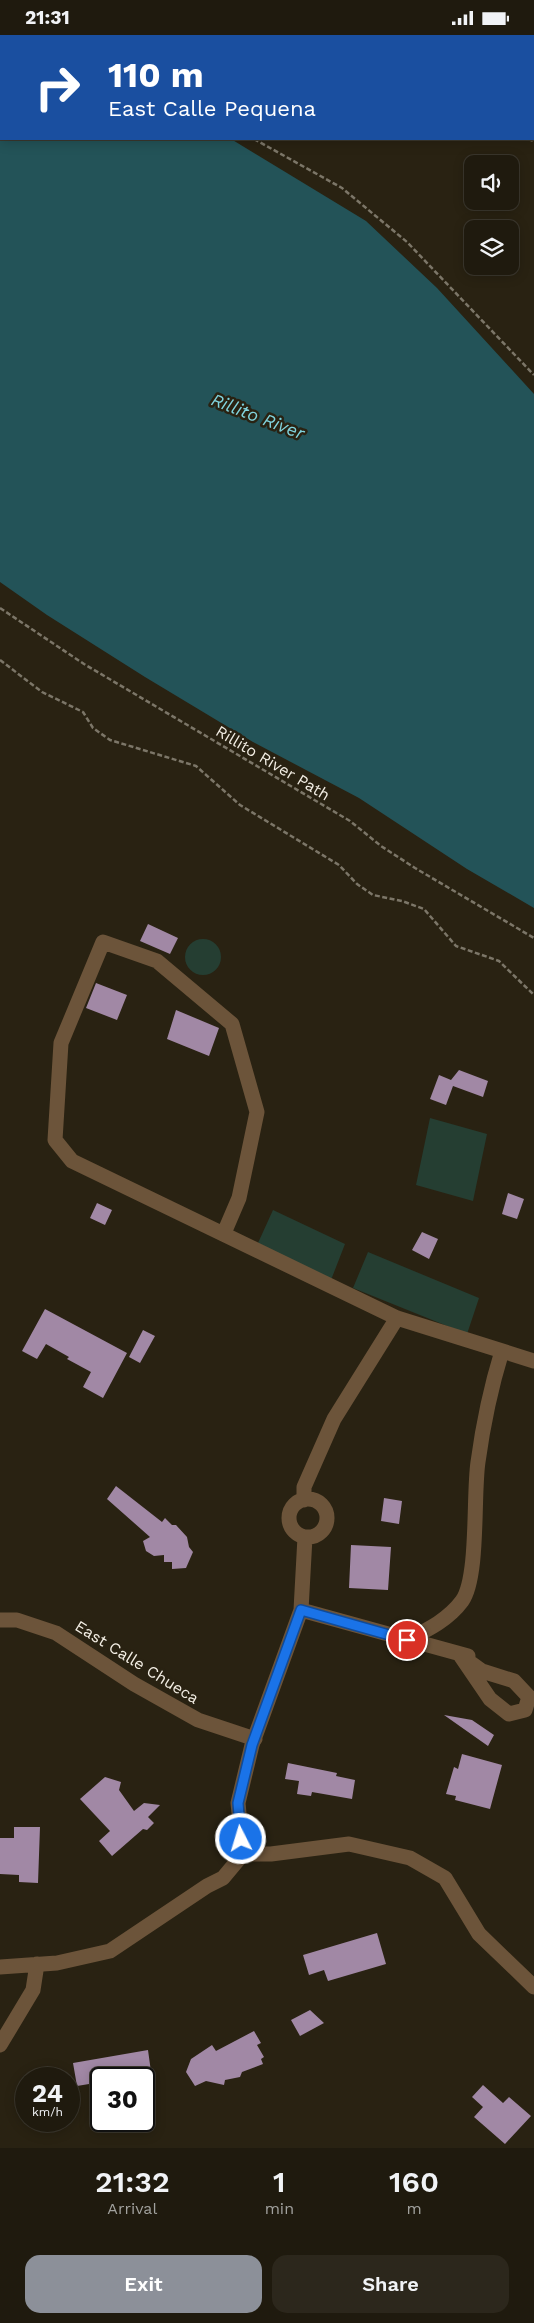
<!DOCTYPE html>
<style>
:root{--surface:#1f1a0e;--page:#2c271c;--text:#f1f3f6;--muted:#a1a19e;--line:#3c382e;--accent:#8c9099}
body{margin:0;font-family:"Work Sans",sans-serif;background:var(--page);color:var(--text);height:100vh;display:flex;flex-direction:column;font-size:19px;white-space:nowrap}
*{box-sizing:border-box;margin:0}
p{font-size:16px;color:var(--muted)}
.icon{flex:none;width:28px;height:28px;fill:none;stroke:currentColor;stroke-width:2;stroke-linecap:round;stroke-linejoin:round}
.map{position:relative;height:2113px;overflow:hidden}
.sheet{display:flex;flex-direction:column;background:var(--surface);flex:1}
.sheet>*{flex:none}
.top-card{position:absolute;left:0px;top:0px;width:535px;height:105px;box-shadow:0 2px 12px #0003,0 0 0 1px var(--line);background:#1a4fa0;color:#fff;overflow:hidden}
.tools{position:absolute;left:464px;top:120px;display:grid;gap:10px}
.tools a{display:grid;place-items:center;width:55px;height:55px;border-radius:10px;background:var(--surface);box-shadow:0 2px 12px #0003,0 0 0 1px var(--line);font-size:25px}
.speed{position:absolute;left:15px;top:2032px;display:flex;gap:10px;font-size:25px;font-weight:700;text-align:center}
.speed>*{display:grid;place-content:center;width:65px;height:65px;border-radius:50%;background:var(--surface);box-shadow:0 2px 12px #0003,0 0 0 1px var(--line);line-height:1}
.speed small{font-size:12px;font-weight:400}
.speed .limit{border:2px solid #111;border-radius:8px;background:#fff;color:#111}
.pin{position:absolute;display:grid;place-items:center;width:42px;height:42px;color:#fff;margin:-21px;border:2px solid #fff;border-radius:50%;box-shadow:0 1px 5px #0007}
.me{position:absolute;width:55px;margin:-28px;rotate:355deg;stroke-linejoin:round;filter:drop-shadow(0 0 4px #0008)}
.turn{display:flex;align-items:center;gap:18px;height:105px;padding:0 25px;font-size:22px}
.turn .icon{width:65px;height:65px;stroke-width:2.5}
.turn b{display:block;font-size:35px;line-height:42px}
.eta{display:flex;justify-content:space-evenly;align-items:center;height:85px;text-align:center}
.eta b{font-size:30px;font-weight:600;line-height:35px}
.cta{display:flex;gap:10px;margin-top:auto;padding:10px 25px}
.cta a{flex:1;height:58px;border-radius:15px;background:var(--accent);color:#fff;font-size:20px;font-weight:600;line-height:58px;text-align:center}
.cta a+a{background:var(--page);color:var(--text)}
.status{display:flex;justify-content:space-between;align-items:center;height:35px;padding:0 25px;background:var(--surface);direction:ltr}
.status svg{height:14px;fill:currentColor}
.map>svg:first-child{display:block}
.green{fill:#253e32}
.water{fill:#235358}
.building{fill:#a188a5}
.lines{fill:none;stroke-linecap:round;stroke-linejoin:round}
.path{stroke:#7c7668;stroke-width:2.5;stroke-dasharray:5 2.5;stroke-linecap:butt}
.minor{stroke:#6c543a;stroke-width:15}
.route-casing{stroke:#114b97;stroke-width:12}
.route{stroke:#1a73e8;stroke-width:9}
.labels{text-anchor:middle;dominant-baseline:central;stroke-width:5;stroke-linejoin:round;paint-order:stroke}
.street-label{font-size:16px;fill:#f3eee4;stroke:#292212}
.water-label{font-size:18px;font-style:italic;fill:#80d3dd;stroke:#292212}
</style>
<div class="status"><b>21:31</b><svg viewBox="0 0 49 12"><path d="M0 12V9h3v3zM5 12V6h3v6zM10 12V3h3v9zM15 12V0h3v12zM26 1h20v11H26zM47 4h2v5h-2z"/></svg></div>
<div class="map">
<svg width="534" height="2113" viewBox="0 0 534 2113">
<rect width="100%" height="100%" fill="#292212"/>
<path class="green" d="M185 922a18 18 0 1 1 36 0a18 18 0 1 1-36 0Z
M430,1083l57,16 -14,67 -57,-16z
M273,1175l72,34 -14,36 -73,-37z
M368,1217l111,46 -12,36 -114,-46z"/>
<path class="water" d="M0,0l47,1h-46v103h230l135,82 71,67 97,106v514l-67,-39 -108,-71 -106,-56 -108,-65 -98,-62 -47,-33z"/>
<path class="building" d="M148,889l30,14 -8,16 -30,-13z
M96,948l31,12 -10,25 -31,-12z
M176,975l43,18 -10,28 -42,-17z
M459,1035l29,11 -5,16 -30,-11 -7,19 -16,-6 9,-24 12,5z
M508,1158l16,6 -7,20 -15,-5z
M97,1168l15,7 -7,15 -15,-7z
M422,1197l16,7 -9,20 -17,-9z
M45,1274l82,44 -24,45 -20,-11 8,-15 -24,-13 2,-2 -23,-13 -9,15 -15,-8z
M143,1295l12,6 -15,27 -11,-6z
M116,1451l46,36 3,-4 7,7h4l11,12 2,10 4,5 -7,16 -14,1v-7h-8v-7l-10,1 -8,-5 -3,-10 7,-4 -43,-38z
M384,1463l18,3 -3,23 -18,-3z
M351,1510l40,2 -3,43 -39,-2z
M444,1680l28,5 22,15 -6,11z
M462,1719l40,11 -12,44 -35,-9 1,-4 -10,-2 8,-27 4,2z
M288,1728l49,10 -1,3 19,4 -3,19 -40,-7 -1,4 -14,-2 2,-13 -14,-2z
M105,1742l16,5 -2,8 15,21 10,-8 16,2 -12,12 6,6 -7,7 -4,-1 -31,27 -13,-15 11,-10 -30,-32z
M14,1792h26l-2,56 -19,-1v-7l-19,-1v-36h14z
M377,1898l9,31 -58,17 -4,-11 -15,5 -6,-20z
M310,1975l14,13 -24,13 -9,-16z
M254,1996l7,12 -4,2 7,12 -3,2 2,5 -21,8 -2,5 -15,3 -1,5 -18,-4 -11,5 -9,-14 5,-13 21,-14 4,6z
M148,2015l4,29h-51v3l-24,4 -4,-23z
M483,2050l20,18 6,-6 22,19 -26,28 -31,-27 9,-10 -11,-10z"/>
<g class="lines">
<path class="path" d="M48,0l3,1
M113,0l3,1
M254,104l88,49 65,54 127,133
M528,104l6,2
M0,573l84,56 266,157 31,25 34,22 119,70
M0,625l42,32 41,20 10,16 17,12 86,26 44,39 99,60 18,19 16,11 29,6 22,8 32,37 43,15 35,34"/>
<path class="minor" d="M224,1198l15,-35 18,-86 -25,-88 -75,-63 -54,-19 -42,101 -6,97 17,21 325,157 137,43
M289 1483a19 19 0 1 1 38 0a19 19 0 1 1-38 0Z
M304,1465v-13l30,-68 63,-101
M301,1575l167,46
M0,1585h17l39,13 78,51 64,36 57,19
M407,1605c20,-10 41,-20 55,-39 17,-24 11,-106 16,-139 5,-37 13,-75 24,-111
M459,1619l1,1 30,44 19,15 16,-4 4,-13 -15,-16 -32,-10 -22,-16
M243,1819h28l78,-10 61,14 35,20 34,56 55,53
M0,1932l57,-4 53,-12 97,-65 16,-8 20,-24 -5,-51 14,-58 49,-135 4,-73
M0,2010l33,-55 4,-26"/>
</g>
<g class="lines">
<g class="route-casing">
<path id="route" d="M241,1804l-3,-36 14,-58 49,-135 106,30"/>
</g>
<use href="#route" class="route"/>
</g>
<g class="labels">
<g class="street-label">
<text transform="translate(273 728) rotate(31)">Rillito River Path</text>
<text transform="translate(137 1627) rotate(32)">East Calle Chueca</text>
</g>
<g class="water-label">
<text transform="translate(258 381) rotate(21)">Rillito River</text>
</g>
</g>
</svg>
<div class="tools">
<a><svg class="icon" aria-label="sound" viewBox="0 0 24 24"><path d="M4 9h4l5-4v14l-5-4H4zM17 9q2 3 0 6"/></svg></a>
<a><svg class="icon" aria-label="layers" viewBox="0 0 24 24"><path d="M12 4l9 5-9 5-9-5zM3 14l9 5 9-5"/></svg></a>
</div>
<div class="speed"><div>24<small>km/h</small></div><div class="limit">30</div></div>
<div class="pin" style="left:407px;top:1605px;background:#d93025"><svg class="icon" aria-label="arrive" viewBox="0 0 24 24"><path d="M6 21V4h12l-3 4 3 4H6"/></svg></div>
<svg class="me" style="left:241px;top:1804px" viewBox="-20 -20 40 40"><circle r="17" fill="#1a73e8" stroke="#fff" stroke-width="3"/><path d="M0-11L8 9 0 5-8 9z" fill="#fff"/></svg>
<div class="top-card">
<div class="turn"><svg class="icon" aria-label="right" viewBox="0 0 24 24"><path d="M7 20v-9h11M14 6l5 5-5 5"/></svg><div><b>110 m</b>East Calle Pequena</div></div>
</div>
</div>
<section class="sheet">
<div class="eta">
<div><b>21:32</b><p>Arrival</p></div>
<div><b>1</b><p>min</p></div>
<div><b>160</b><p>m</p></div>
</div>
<div class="cta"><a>Exit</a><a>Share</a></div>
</section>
